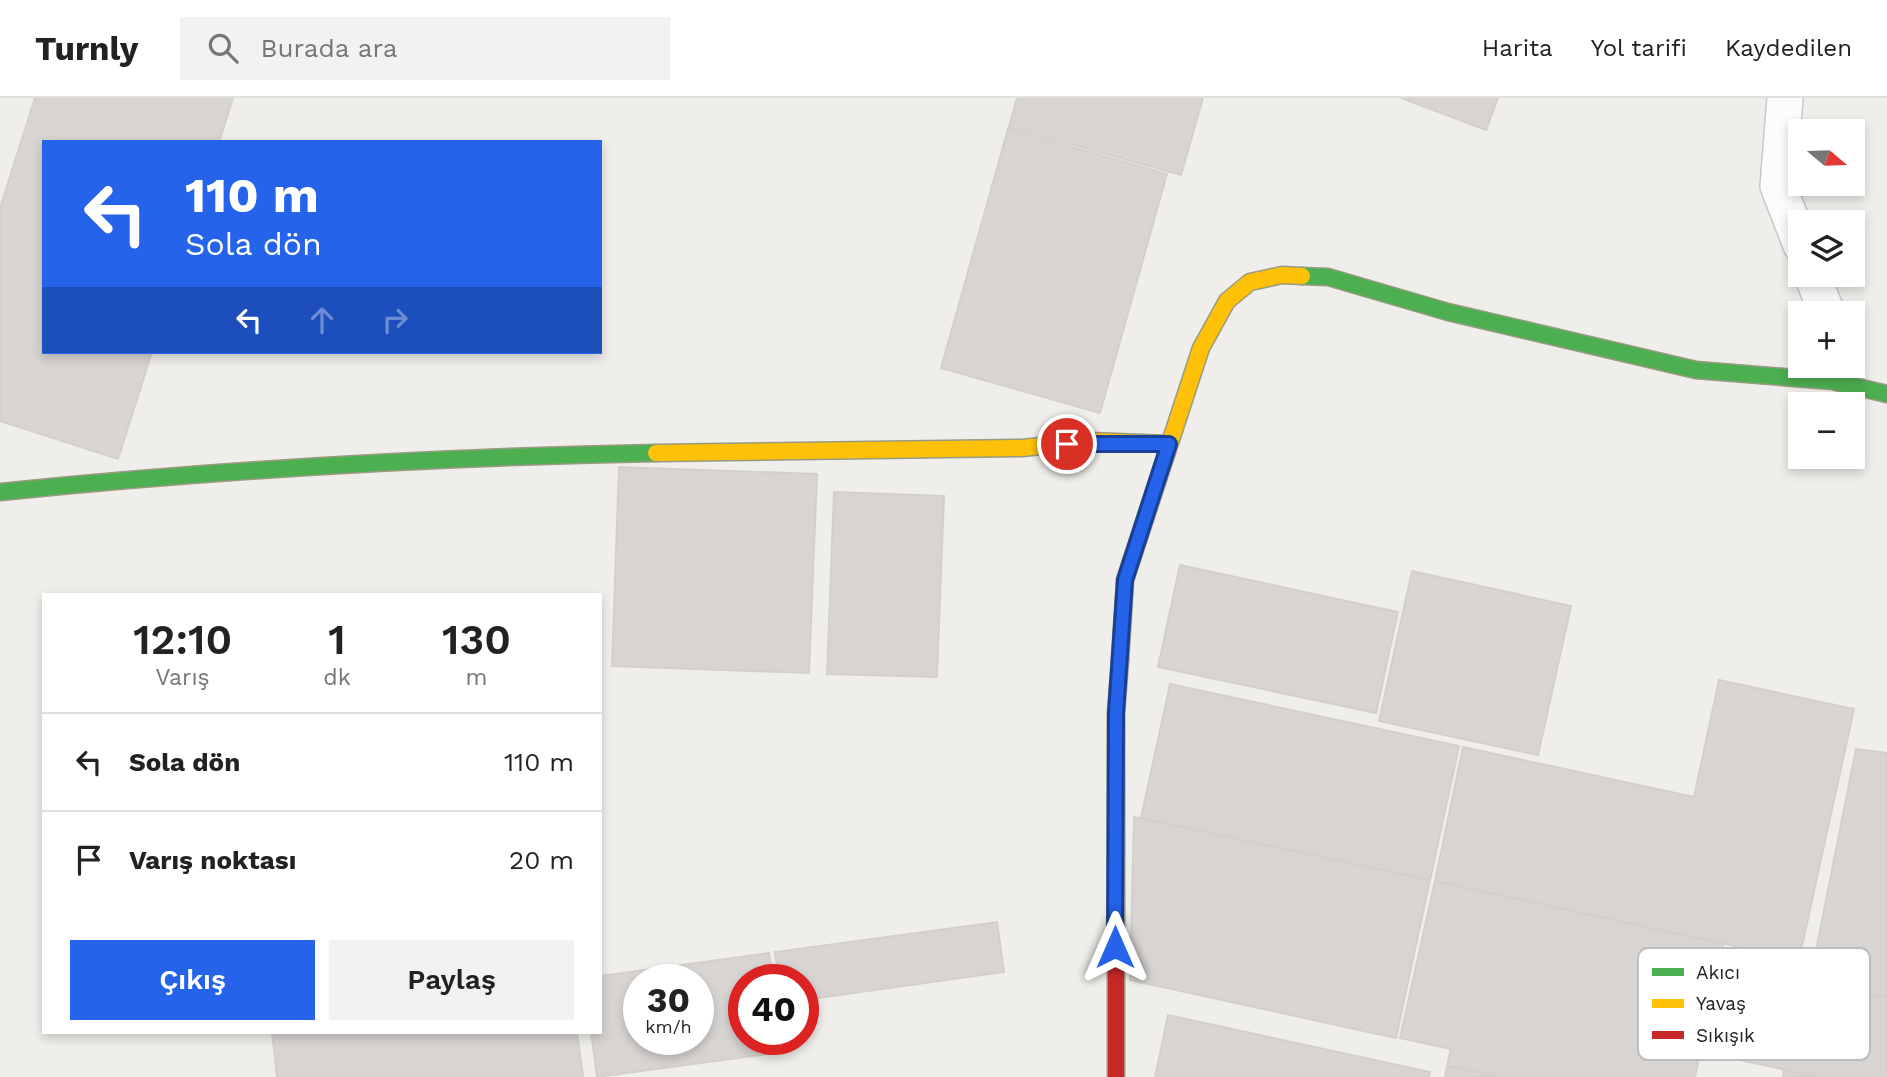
<!DOCTYPE html>
<html lang="tr">
<meta charset="utf-8">
<style>
:root{--surface:#fff;--page:#f2f2f2;--text:#222;--muted:#767676;--line:#e0e0e0;--accent:#2563eb}
body{margin:0;font-family:"Work Sans",sans-serif;background:var(--page);color:var(--text);height:100vh;display:flex;flex-direction:column;font-size:26px;white-space:nowrap}
*{box-sizing:border-box;margin:0}
p{font-size:23px;color:var(--muted)}
.icon{flex:none;width:38px;height:38px;fill:none;stroke:currentColor;stroke-width:2;stroke-linecap:round;stroke-linejoin:round}
.map{position:relative;flex:1;overflow:hidden}
.side{position:absolute;left:42px;top:495px;width:560px;height:441px;display:flex;flex-direction:column;background:var(--surface);border-radius:0px;box-shadow:0 4px 10px #0003}
.side>*{flex:none}
.guide{position:absolute;left:42px;top:42px;width:560px;height:214px;border-radius:0px;box-shadow:0 4px 10px #0003;background:#2563eb;color:#fff;overflow:hidden}
.needle{width:46px;rotate:109deg}
.fabs{position:absolute;left:1788px;top:21px;display:grid;gap:14px}
.fabs a{display:grid;place-items:center;width:77px;height:77px;border-radius:0px;background:var(--surface);box-shadow:0 4px 10px #0003;font-size:35px}
.speed{position:absolute;left:623px;top:866px;display:flex;gap:14px;font-size:35px;font-weight:700;text-align:center}
.speed>*{display:grid;place-content:center;width:91px;height:91px;border-radius:50%;background:var(--surface);box-shadow:0 4px 10px #0003;line-height:1}
.speed small{font-size:18px;font-weight:400}
.speed .limit{border:10px solid #d22;background:#fff;color:#111}
.pin{position:absolute;display:grid;place-items:center;width:60px;height:60px;color:#fff;margin:-30px;border:4px solid #fff;border-radius:50%;box-shadow:0 2px 7px #0007}
.me{position:absolute;width:77px;margin:-38px;rotate:0deg;stroke-linejoin:round;filter:drop-shadow(0 0 5px #0008)}
.turn{display:flex;align-items:center;gap:24px;height:147px;padding:0 28px;font-size:32px}
.turn .icon{width:91px;height:91px;stroke-width:2.5}
.turn b{display:block;font-size:49px;line-height:60px}
.lanes{display:flex;align-items:center;height:66px;padding:0 28px;background:#0003;justify-content:center;gap:35px;direction:ltr}
.lanes .off{opacity:.35}
.eta{display:flex;justify-content:space-evenly;align-items:center;height:119px;text-align:center}
.eta b{font-size:42px;font-weight:600;line-height:49px}
.cta{display:flex;gap:14px;margin-top:auto;padding:14px 28px}
.cta a{flex:1;height:80px;border-radius:0px;background:var(--accent);color:#fff;font-size:28px;font-weight:600;line-height:80px;text-align:center}
.cta a+a{background:var(--page);color:var(--text)}
ul{padding:0;list-style:none}
li{display:flex;align-items:center;gap:21px;height:98px;padding:0 28px;border-top:2px solid var(--line)}
li div{flex:1}
li b{display:block;font-size:26px}
li em{font-style:normal}
header{display:flex;align-items:center;gap:42px;box-sizing:border-box;height:98px;padding:0 35px;background:var(--surface);border-bottom:2px solid var(--line)}
header strong{font-size:33px}
nav{display:flex;gap:38px;margin-inline-start:auto;font-size:24px}
.search{width:490px;height:63px;background:var(--page);display:flex;align-items:center;gap:18px;box-sizing:border-box;padding:0 24px;border-radius:0px;color:var(--muted);font-size:26px}
.map>svg:first-child{display:block}
.building{fill:#d7d4d2;stroke:#d3d0cc;stroke-width:2;fill-rule:evenodd}
.lines{fill:none;stroke-linecap:round;stroke-linejoin:round}
.street-casing{stroke:#c9c8c7;stroke-width:38}
.fast-casing{stroke:#999a82;stroke-width:19}
.slow-casing{stroke:#999a82;stroke-width:19}
.jam-casing{stroke:#999a82;stroke-width:19}
.street{stroke:#fdfcfc;stroke-width:35}
.fast{stroke:#4caf50;stroke-width:16}
.slow{stroke:#ffc107;stroke-width:16}
.jam{stroke:#c62828;stroke-width:16}
.route-casing{stroke:#184099;stroke-width:18}
.route{stroke:#2563eb;stroke-width:12}
.key{fill:#fff;stroke:#bdbdbd;stroke-width:2}
.key-label{font-size:19px;fill:#222}
</style>
<header>
<strong>Turnly</strong>
<div class="search"><svg class="icon" aria-label="search" viewBox="0 0 24 24"><circle cx="10" cy="10" r="6"/><path d="M15 15l6 6"/></svg>Burada ara</div>
<nav><a>Harita</a><a>Yol tarifi</a><a>Kaydedilen</a></nav>
</header>
<div class="map">
<svg width="1887" height="979" viewBox="0 0 1887 979">
<rect width="100%" height="100%" fill="#f0eeeb"/>
<path class="building" d="M35,0h198l-14,44h-175v210h108l-34,107 -118,-38v-213z
M1017,0h186l-22,77 -172,-48z
M1401,0h97l-12,32z
M1008,31l159,45 -67,239 -159,-45z
M619,369l198,7 -8,199 -197,-7z
M834,394l110,4 -7,181 -110,-3z
M1180,467l218,47 -22,101 -218,-46z
M1412,473l159,35 -33,149 -159,-34z
M1719,582l135,29 -55,251 -364,-79 28,-134 231,50z
M1170,586l289,62 -29,134 -289,-62z
M1856,651l31,4v244l-78,-12z
M1134,719l296,63 -34,158 -266,-58z
M1435,783l288,63 -28,133h-194l-54,-11 4,-17 -51,-11z
M997,824l7,50 -201,28v-20h-24l-4,-28z
M769,855l4,27h-29v60h37l2,12 -186,25 -6,-45h9v-56zM639,882h59v60h-59z
M1731,876l156,23v80h-69l-78,-17 2,-9 -14,-3z
M1168,917l262,57 -1,5h-274z
M272,934h305l6,45h-306z
M1447,968l54,11h-56z
M1784,972l34,7h-35z"/>
<g class="lines">
<g class="street-casing">
<path id="street" d="M1785,0l-7,88 23,59
M1812,177l15,38"/>
</g>
<g class="fast-casing">
<path id="fast" d="M1302,178l26,1 120,35 248,58 136,11 55,13
M0,394c218,-22 436,-35 656,-39"/>
</g>
<g class="slow-casing">
<path id="slow" d="M656,355l366,-5 68,-7 79,3
M1120,562l5,-80 76,-232 26,-47 23,-19 32,-7 20,1"/>
</g>
<g class="jam-casing">
<path id="jam" d="M1116,979v-364l4,-53"/>
</g>
<use href="#street" class="street"/>
<use href="#fast" class="fast"/>
<use href="#slow" class="slow"/>
<use href="#jam" class="jam"/>
</g>
<g class="lines">
<g class="route-casing">
<path id="route" d="M1067,346h102l-44,136 -9,133 -1,234"/>
</g>
<use href="#route" class="route"/>
</g>
<rect x="1638" y="850" width="232" height="112" rx="10" class="key"/>
<rect x="1652" y="870" width="32" height="8" fill="#4caf50"/>
<rect x="1652" y="901" width="32" height="9" fill="#ffc107"/>
<rect x="1652" y="933" width="32" height="8" fill="#c62828"/>
<g class="key-label">
<text x="1696" y="881">Akıcı</text>
<text x="1696" y="912">Yavaş</text>
<text x="1696" y="944">Sıkışık</text>
</g>
</svg>
<div class="fabs">
<a><svg class="needle" viewBox="-14 -14 28 28"><path d="M0-13l5 13h-10z" fill="#e53935"/><path d="M0 13l5-13h-10z" fill="#767676"/></svg></a>
<a><svg class="icon" aria-label="layers" viewBox="0 0 24 24"><path d="M12 4l9 5-9 5-9-5zM3 14l9 5 9-5"/></svg></a>
<a>+</a>
<a>−</a>
</div>
<div class="speed"><div>30<small>km/h</small></div><div class="limit">40</div></div>
<div class="pin" style="left:1067px;top:346px;background:#d93025"><svg class="icon" aria-label="arrive" viewBox="0 0 24 24"><path d="M6 21V4h12l-3 4 3 4H6"/></svg></div>
<svg class="me" style="left:1115px;top:849px" viewBox="-20 -20 40 40"><path d="M0-17L14 15 0 8-14 15z" fill="#2563eb" stroke="#fff" stroke-width="4"/></svg>
<div class="guide">
<div class="turn"><svg class="icon" aria-label="left" viewBox="0 0 24 24"><path d="M17 20v-9H6M10 6l-5 5 5 5"/></svg><div><b>110 m</b>Sola dön</div></div>
<div class="lanes"><svg class="icon" aria-label="left" viewBox="0 0 24 24"><path d="M17 20v-9H6M10 6l-5 5 5 5"/></svg><svg class="icon off" aria-label="ahead" viewBox="0 0 24 24"><path d="M12 20V5M6 11l6-6 6 6"/></svg><svg class="icon off" aria-label="right" viewBox="0 0 24 24"><path d="M7 20v-9h11M14 6l5 5-5 5"/></svg></div>
</div>
<section class="side">
<div class="eta">
<div><b>12:10</b><p>Varış</p></div>
<div><b>1</b><p>dk</p></div>
<div><b>130</b><p>m</p></div>
</div>
<ul>
<li><svg class="icon" aria-label="left" viewBox="0 0 24 24"><path d="M17 20v-9H6M10 6l-5 5 5 5"/></svg><div><b>Sola dön</b></div><em>110 m</em></li>
<li><svg class="icon" aria-label="arrive" viewBox="0 0 24 24"><path d="M6 21V4h12l-3 4 3 4H6"/></svg><div><b>Varış noktası</b></div><em>20 m</em></li>
</ul>
<div class="cta"><a>Çıkış</a><a>Paylaş</a></div>
</section>
</div>
